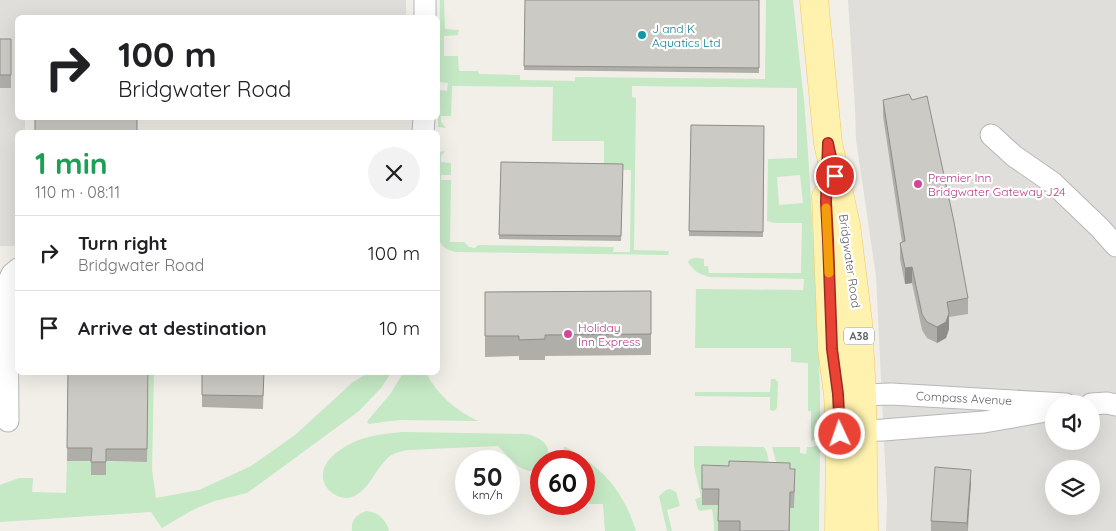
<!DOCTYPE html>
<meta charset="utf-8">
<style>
:root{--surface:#fff;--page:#f2f2f2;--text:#202124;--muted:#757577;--line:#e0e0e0}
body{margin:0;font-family:Quicksand,sans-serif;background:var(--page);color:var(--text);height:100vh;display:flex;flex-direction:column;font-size:19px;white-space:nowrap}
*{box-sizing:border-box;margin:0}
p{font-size:16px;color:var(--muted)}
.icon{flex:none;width:28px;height:28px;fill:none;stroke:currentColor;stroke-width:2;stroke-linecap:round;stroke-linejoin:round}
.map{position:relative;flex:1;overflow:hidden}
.panel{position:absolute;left:15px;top:130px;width:425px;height:245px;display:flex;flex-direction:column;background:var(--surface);border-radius:8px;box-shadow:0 5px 20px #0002}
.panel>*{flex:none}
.hud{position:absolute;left:15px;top:15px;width:425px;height:105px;border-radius:8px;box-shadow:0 5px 20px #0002;background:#fff;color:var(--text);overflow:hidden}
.buttons{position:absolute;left:1045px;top:395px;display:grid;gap:10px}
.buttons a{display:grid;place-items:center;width:55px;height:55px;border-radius:50%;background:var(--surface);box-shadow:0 5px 20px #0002;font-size:25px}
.speed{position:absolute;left:455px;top:450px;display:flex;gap:10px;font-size:25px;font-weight:700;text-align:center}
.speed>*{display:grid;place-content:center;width:65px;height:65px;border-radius:50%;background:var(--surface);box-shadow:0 5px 20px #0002;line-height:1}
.speed small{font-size:12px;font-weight:400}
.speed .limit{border:8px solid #d22;background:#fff;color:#111}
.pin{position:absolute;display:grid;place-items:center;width:42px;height:42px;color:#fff;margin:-21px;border:2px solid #fff;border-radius:50%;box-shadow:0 1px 5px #0007}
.me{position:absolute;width:55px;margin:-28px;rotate:357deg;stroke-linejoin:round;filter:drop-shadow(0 0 4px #0008)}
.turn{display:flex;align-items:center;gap:18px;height:105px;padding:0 20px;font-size:22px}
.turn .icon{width:65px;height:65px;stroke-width:2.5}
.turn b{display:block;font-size:35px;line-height:42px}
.round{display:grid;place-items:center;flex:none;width:52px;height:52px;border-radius:26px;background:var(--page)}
.head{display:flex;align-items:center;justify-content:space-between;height:85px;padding:0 20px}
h1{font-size:30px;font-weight:700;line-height:38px;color:#1e9e55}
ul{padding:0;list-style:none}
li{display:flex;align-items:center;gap:15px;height:75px;padding:0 20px;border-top:1px solid var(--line)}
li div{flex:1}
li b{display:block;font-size:19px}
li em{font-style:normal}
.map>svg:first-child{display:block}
.industrial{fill:#e0deda;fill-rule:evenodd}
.green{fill:#c5e8c5;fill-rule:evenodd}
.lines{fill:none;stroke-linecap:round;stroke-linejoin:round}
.minor-casing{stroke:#b5b8bc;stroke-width:23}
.major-casing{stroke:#f2c960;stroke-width:29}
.minor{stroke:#fff;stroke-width:21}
.major{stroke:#fff2af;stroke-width:28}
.wall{fill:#afaea9}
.shaded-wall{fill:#8f8d8a}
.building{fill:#cccac5;stroke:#8f8d8a}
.route-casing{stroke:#982c22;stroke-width:12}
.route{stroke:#ea4335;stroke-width:9}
.slow{stroke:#f59e0b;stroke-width:9}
.culture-dot{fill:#0f9aa8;stroke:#fff;stroke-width:2}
.hotel-dot{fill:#d1479c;stroke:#fff;stroke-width:2}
.labels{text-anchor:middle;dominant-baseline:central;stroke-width:4.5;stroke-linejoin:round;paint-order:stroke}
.shield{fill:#fff;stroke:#8f9295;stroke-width:1}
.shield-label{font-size:11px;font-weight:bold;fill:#5f6368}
.culture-label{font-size:12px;fill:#0d838f;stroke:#fff;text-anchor:start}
.hotel-label{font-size:12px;fill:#b23c85;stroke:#fff;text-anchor:start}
.street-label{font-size:12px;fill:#5f6368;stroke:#fff}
</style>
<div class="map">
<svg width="1116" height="531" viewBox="0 0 1116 531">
<rect width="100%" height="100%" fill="#f1efe8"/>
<path class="industrial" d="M0,0h406v18h-388v100h7v14h-7l-1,114h-17z
M848,0h268v531h-230l1,-29 -11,-226 -20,-136 -1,-31zM1054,404h37v37h-37zM1054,469h37v37h-37z"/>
<path class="green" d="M440,0h4l1,29 14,1 -1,5 -14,1v20h14l1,15h19l1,3 41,1v5l55,1v-4l190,2 1,-79h27l9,83 2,17 4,52 10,168 2,76v42l-9,3v-30h-3v-48l-17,-1v-14h-96l1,-59 107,1 1,-11 -94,-2c-9,-2 -17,-6 -22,-15 4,-6 10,-4 16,-3v7h4l1,7h92l1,-50h-28l-7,-2 1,-62 29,-1v-70l-165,-2v11l4,1 -2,152 35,1 -1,4 -212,-3c-11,-2 -17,-7 -18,-18l1,-82 6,-1 -4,5v6l10,1v12h-10v5h10l-1,62h14l5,5 6,1 3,-3 136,2 -1,5h17l1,-82 -27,-1v-28h-52l1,-54 -101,-1 -1,30h-10v6l5,6 -8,-1 1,-37 8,1 1,-8 -9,-1zM800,175l3,28 -24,2 -2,-28z
M149,373h5l-2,97 4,28 43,-8 52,-24 44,-31 58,-53 15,-9h23l-10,15 -22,23 -112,82 -32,8 -16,6 -10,5 -27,16 -11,-16 -151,10v-37l19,-7h14l-1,14 34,1 1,-32 79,1z
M403,373h23c12,22 29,37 52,48l-76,-1 -12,1 -21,3 -2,-2 2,-3 22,-26z
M771,379h4l3,3 -1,26 -3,3 -4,-1v-13l-75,-1v-4h75z
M403,432l123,2c14,3 27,11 21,27h-6v7c-17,11 -32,-11 -43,-22l-90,4c-6,1 -12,2 -18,6 -15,11 -22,40 -43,42 -8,0 -15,-4 -20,-10 -17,-25 22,-47 42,-51 11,-3 23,-4 34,-5z
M820,444l-1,87h-29v-23h4l1,-23 -17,-16 -6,-22h28v6l6,1 1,-7h5z
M694,446l70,1 3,6 2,10 -50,42 -1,26h-4v-8l-2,-14 -12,2 -2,-2 -3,-10 6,-2 -7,-31z
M564,447h2c37,21 57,43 70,84h-31l-2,-27h-14c0,-9 1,-21 -5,-28v-15h-21l-1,-7z
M670,489l6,3 4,14 -13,4 5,21h-5l-8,-35 7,-6z
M366,511c12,1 20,8 23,20h-37c-1,-11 4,-16 14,-20z"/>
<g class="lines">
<g class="minor-casing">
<path id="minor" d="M425,18v-18
M423,132l1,-14
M991,135l23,21 39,27 47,45 16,18
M846,394l16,1 29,-1 175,10
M1091,404l16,-1 9,2
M8,421l-1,-136 5,-11 6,-5
M848,431l35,-1 101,-8 62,-11"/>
</g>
<g class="major-casing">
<path id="major" d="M814,0l14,143 18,82 12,97 4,73 2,136
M826,197l6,152 6,45 2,37 -1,100"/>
</g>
<use href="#minor" class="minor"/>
<use href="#major" class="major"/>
</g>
<path class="wall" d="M525,0h234v73l-235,-3z
M0,39h11v49h-11z
M883,100l85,198v16l-19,3v12l-3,9 -9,5 -10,-5 -5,-8 -10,-47 -7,1 -5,-25v-16l2,-1 -19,-126z
M691,125l73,1 -1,111 -74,-1z
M501,162l122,2 -2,77 -122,-2z
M651,291v64l-106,1v4h-26v-4l-34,1v-65z
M68,372h80l-1,90 -41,-1v14h-15v-14h-24z
M202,372h62l-1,37 -61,-2z
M790,469l5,16 -1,23h-4v23h-72v-26h-16v-16z
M971,482l-3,49h-37v-10z"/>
<path class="shaded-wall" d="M912,267v16l-7,1v-16z
M949,313v16l-3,9 -9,5v-16z
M971,470v12l-4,49v-8z"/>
<path class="building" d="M525,0h234v68l-235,-2z
M0,39h11v36h-11z
M909,94l3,6 15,-4 27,126 14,76 -21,4 2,11 -3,9 -9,5 -10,-5 -5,-8 -10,-47 -7,1 -5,-25 5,-2 -22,-141z
M35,118h102v14h-102z
M691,125l73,1 -1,106 -74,-1z
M501,162l122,2 -2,72 -122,-1z
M651,291v43l-106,1v4l-26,1v-4h-34v-44z
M68,372h80l-1,77h-41v13h-15l1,-14h-25z
M202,372h62l-1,24 -61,-1z
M729,461l61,2v6h5l-1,23h-4l-1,39h-49v-10h-22l1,-32h-17v-24l27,1z
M935,467l36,3 -4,53 -36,-2z"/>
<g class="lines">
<g class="route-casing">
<path id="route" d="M835,176l-7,-33 -2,59 2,38 4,109 6,45 2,40"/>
</g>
<use href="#route" class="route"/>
<path class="slow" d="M826,208l3,65"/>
</g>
<circle class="culture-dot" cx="642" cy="35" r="5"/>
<g class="hotel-dot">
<circle cx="918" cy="184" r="5"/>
<circle cx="568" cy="334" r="5"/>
</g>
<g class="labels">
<rect class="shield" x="844" y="327.5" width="30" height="17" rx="4"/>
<g class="shield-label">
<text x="859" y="336">A38</text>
</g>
<g class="culture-label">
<text x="652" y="28">J and K<tspan x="652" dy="14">Aquatics Ltd</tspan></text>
</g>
<g class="hotel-label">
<text x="928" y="177">Premier Inn<tspan x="928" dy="14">Bridgwater Gateway J24</tspan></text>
<text x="578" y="327">Holiday<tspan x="578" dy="14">Inn Express</tspan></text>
</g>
<g class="street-label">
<text transform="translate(850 261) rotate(82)">Bridgwater Road</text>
<text transform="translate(964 398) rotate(3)">Compass Avenue</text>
</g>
</g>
</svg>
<div class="buttons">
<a><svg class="icon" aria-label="sound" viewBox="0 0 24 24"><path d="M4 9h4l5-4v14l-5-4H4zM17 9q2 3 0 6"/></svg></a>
<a><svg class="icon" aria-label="layers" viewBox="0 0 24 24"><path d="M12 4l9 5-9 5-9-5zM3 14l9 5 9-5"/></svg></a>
</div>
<div class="speed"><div>50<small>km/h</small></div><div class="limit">60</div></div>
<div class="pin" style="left:835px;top:176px;background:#d93025"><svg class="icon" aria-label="arrive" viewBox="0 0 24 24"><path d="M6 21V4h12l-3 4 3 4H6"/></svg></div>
<svg class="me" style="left:840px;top:434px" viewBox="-20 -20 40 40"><circle r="17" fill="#ea4335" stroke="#fff" stroke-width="3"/><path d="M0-11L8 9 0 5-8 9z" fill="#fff"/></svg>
<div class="hud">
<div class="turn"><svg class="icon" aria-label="right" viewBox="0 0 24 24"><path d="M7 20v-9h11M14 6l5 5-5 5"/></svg><div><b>100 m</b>Bridgwater Road</div></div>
</div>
<section class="panel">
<div class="head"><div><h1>1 min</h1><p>110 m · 08:11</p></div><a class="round"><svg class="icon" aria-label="close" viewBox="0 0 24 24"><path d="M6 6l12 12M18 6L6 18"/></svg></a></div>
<ul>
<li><svg class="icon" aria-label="right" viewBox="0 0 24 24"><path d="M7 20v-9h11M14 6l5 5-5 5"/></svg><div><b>Turn right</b><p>Bridgwater Road</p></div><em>100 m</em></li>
<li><svg class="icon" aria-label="arrive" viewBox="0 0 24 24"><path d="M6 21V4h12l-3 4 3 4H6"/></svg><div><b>Arrive at destination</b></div><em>10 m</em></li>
</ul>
</section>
</div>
